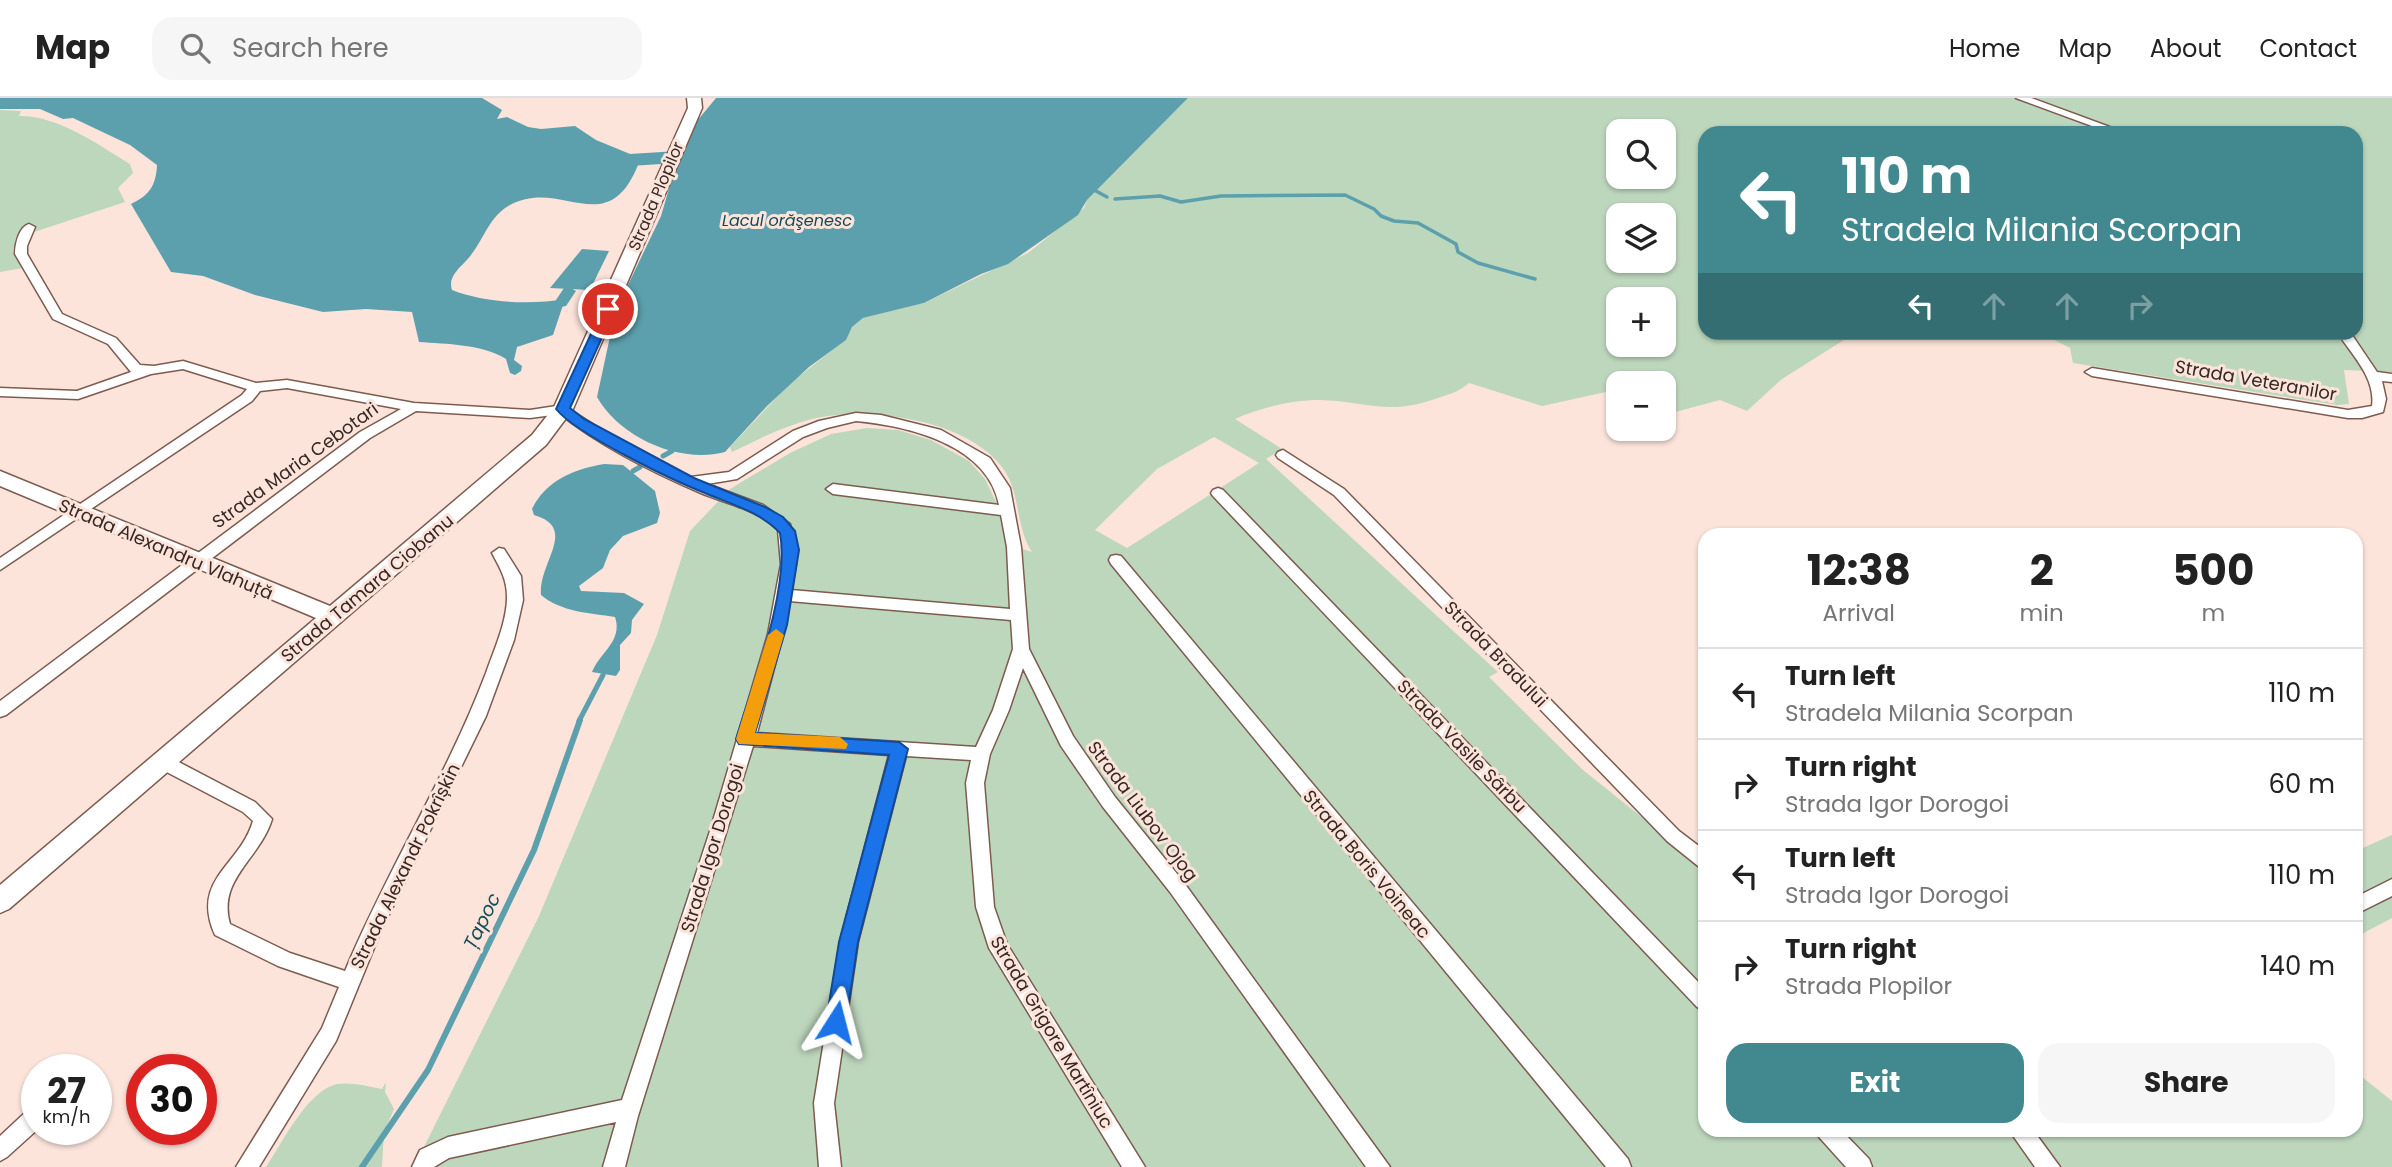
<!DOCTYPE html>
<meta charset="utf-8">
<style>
:root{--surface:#fff;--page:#f6f6f6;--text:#222;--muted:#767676;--line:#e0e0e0;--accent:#41898f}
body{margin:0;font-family:Poppins,sans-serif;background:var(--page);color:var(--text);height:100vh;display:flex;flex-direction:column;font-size:26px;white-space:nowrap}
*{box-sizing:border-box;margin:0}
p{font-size:23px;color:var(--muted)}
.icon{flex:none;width:38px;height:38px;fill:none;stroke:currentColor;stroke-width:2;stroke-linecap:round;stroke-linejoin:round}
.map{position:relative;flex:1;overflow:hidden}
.panel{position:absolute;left:1698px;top:430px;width:665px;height:609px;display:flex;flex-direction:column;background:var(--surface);border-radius:21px;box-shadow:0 2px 5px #0004}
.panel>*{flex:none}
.top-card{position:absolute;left:1698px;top:28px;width:665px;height:214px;border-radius:21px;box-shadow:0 2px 5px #0004;background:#41898f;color:#fff;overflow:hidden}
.fabs{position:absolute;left:1606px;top:21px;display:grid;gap:14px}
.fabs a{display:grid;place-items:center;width:70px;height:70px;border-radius:14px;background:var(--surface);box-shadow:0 2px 5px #0004;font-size:35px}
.speed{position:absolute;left:21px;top:956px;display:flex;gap:14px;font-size:35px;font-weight:700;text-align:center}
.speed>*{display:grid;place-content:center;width:91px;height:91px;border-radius:50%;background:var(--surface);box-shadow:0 2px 5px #0004;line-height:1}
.speed small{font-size:18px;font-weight:400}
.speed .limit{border:10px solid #d22;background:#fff;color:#111}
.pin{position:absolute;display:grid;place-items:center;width:60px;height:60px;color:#fff;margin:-30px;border:4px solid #fff;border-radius:50%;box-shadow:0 2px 7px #0007}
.me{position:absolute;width:77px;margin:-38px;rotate:9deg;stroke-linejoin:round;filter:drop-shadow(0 0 5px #0008)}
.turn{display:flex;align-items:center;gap:24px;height:147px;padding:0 28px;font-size:32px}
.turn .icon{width:91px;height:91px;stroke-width:2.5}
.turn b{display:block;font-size:49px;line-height:60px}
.lanes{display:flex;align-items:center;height:66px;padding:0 28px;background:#0003;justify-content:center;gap:35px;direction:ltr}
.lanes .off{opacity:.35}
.eta{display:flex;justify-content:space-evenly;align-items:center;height:119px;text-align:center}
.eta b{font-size:42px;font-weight:700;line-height:49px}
.primary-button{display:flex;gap:14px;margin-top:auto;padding:14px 28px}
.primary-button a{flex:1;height:80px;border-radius:21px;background:var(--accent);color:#fff;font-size:28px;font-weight:700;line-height:80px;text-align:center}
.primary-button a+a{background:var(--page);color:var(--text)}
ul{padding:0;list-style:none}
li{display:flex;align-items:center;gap:21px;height:91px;padding:0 28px;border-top:2px solid var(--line)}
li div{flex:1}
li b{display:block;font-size:26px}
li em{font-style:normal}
header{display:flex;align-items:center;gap:42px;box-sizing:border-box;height:98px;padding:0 35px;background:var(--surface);border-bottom:2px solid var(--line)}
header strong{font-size:33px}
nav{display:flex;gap:38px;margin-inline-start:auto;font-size:24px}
.search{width:490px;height:63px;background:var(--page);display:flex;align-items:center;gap:18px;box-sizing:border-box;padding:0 24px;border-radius:21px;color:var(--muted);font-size:26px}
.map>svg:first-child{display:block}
.green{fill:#bdd7bd;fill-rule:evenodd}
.water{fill:#5da0ad}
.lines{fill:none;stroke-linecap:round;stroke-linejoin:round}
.stream-far2{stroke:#5da0ad;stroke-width:3.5}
.stream-far1{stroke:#5da0ad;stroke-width:5}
.stream{stroke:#5da0ad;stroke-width:6}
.canal{fill:#5da0ad;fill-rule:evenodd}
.river{fill:#5da0ad;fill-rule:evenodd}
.street-casing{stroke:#7d5b4f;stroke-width:3}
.secondary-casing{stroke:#7d5b4f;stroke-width:3}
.street{fill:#fff;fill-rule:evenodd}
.secondary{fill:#fff;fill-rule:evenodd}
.route{fill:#1a73e8;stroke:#114b97;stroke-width:2}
.slow{fill:#f59e0b}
.labels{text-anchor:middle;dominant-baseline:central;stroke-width:6;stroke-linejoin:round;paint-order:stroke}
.far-street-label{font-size:16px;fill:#372823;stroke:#fce4db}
.far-water-label{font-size:16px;font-style:italic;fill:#124d57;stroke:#fce4db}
.street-label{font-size:18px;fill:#372823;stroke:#fce4db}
.water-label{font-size:19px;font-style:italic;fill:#124d57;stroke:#fce4db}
</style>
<header>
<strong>Map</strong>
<div class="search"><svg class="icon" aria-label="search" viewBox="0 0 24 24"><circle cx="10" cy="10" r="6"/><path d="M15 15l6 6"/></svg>Search here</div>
<nav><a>Home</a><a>Map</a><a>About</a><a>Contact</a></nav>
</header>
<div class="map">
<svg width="2392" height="1069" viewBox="0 0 2392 1069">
<rect width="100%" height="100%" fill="#fce4db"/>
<path class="green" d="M1188,0h1204v274l-48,-2 5,34 -12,1 -264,-42 -3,-15 -29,-15 315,-1v-199h-652v199l151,1 -73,46 -35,32 -27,-11 -56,15v-32h-45v10l-4,-3 -73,16 -73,-23c-10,9 -22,12 -34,16 -48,17 -70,2 -116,1 -28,0 -59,8 -84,19l47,30 -16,10 232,213 -9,5 94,93 121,97v263h652v-58l36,29v66h-1978l125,-251 118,-281 33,-104 40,-42 60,-36 41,-19 36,-6 31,2 33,10 38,21 16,18 12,25 14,1 8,43 13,4c-17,-25 -11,-61 -30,-85 -35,-47 -132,-61 -185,-49 -29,6 -58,21 -85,34l-2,-5 58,-62 57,-45 7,-13 11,-9 61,-15 104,-50 56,-45 3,-8zM1619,33h45v46h-45zM1619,117h45v46h-45zM1619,201h45v46h-45zM1214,339l45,26 -132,85 -32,-18 62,-61z
M0,12l21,1 -2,5c38,-1 80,29 111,48l3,9 -15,15 7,14 -100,33 -4,19 8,13 -29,5z
M2392,737v83l-36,19v-86z
M386,984l-1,10 9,17 -10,23 -2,35h-116c16,-24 42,-77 71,-83 15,-2 30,2 45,5z"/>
<path class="water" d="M0,0h482l20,12 -5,9 10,-2 21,10 13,2 34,-3 21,14 39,16 3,3 -4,5 4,1c-31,77 -77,12 -128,40 -21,12 -25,32 -39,50 -8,11 -24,20 -19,35 33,13 78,15 113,9l-12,36 -36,12 -3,13 8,6 -1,5 -6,4 -5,-2 -4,-14c-24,-15 -60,-15 -87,-17l-7,-30 -46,-3 -43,3 -68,-17 -52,-19 -32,-4 -40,-68c19,-9 25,-19 26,-39l-27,-20 -57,-27 -10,1 -23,-10h-40z
M716,0h472l-101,102 -9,15 -70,49 -27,10 -57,29 -61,15 -11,9 -6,13 -37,27 -42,39 -42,46c-45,12 -105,-14 -128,-55l14,-65 13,-22 3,-23 34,-71 19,-65 17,-30z
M582,151l27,2 -19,39 -40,-2z
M604,366l19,1 32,26 5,22 -3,10 -34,13 -13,14 -7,18 -24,18 2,5 43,2 20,11 -12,16 -1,13 -11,12v25l-4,6 -24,-4c8,-20 31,-31 23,-55 -25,-4 -54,-5 -74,-22 -3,-32 38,-67 -7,-80l-2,-6c14,-29 43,-40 72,-45z"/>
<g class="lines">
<path class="stream-far2" d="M1096,93l11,6
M1115,101l45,-3 21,6 40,-6 124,-1 29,14 7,7 13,5 24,2 38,21 2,8 20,11 57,16"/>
<path class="stream-far1" d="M663,358l9,-5
M633,373l7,-4
M579,623l24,-46"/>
<path class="stream" d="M362,1069l66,-97 106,-220 46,-130"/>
<path class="canal" d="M569,189l7,4 -10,15 -5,1 -5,-1 -2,-3 10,-15z"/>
<path class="river" d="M704,47l7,2 3,4 -3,4 -33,8 -81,5 -10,-6 10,-6 81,-5z"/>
<g class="street-casing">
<path id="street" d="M2016,0h15l95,35h-15z
M29,126l6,3 -8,19v8l35,60 54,24 24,27 14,1 29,-5 73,22 31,-3 127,23 116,7 33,-5 54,35 74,37 38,-5 64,-41 26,-10 37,-8 25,2 60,15 49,28 20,30 11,59 8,102 44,87 42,61 67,83 208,287h-24l-196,-275 -67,-85 -42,-61 -38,-78 -14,42 -19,44 -6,29 10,124 13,37 138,223h-23l-133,-219 -13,-41 -10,-124 5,-23 -65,-4 -48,186 -24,161 7,64h-22l-5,-64 26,-161 49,-187 -136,-9 -115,370 -13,51h-22l13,-45 -167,36 -15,9h-22l8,-17 28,-13 174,-37 88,-269 58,-197 13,-70 -3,-34c-21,-21 -51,-26 -77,-37 -49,-21 -99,-46 -141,-79l-30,4 -114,-7 -46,27 -364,277 -6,2v-16l360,-269 41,-23 -114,-21 -27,3 -8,10 -252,169v-12l242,-163 5,-6 -64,-20 -32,5 -73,25 -78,-3v-8l77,3 54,-19 -23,-28 -55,-25 -38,-65c0,-10 4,-27 14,-30zM856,323c53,5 132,24 143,84l-166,-21 -7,5 7,5 168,21 6,32 3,62 -219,-19 5,-26 -6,-40 -27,-19 -56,-21 30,-5 66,-42 24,-9zM789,503l222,19 2,29 -20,61 -17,37 -219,-14 26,-99z
M2337,234h13l27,40 15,2v8l-10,-1 4,18 -3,13 -21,6h-14l-256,-42 -7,-4 7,-4 256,42 24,-4c4,-28 -20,-51 -35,-74z
M1283,352l61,39 335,342 25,19v18l-6,-2 -31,-25 -333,-346 -56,-37 -2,-3 2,-3z
M1218,390l5,2 481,498v22l-7,-3 -484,-511 -2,-3 2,-3z
M499,450l5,1 17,27 2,24 -9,40 -28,76 -105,215 -45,110 -77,126h-23l86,-139 17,-41 -61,-21 -63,-31c-25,-56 25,-69 38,-114l-10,-9 -84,-44 -3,-5 3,-5 6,-2 6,2 84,44 17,17c-12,40 -55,60 -42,105l60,29 55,18c42,-101 102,-195 141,-298 8,-23 21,-51 21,-76 0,-18 -7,-29 -15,-44z
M1116,457l5,1 507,603 3,8h-25l-495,-603 -2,-4 2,-4z
M2392,781v17l-36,18v-17z
M37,1007l1,24 -31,28 -7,4v-25l30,-28z
M1816,1032h25l28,29 3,8h-26l-27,-30z
M2009,1032h24l27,37h-25z"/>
</g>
<g class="secondary-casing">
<path id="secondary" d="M687,0h14l1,10 -129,301 -27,36 -537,464 -9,4v-28l316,-267 -316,-132v-15l330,135 202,-171 22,-28 134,-299z"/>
</g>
<use href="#street" class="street"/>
<use href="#secondary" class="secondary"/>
</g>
<path class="route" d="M604,208l11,3 -45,99 14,11 110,59 71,29 18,10 12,14 4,19 -12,75 -32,108 144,9 9,7 -50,193 -12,80 -3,7 -7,3 -7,-3 -3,-7 13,-80 50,-187 -150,-11 -3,-5c17,-56 54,-149 44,-206 -19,-21 -50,-29 -75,-40 -33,-13 -129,-59 -149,-84z"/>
<path class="slow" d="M776,531l8,6 -29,98 85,4 8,7 -2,5 -107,-5 -3,-5 32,-104z"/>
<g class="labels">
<g class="far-street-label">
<text transform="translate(656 98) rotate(-67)">Strada Plopilor</text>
</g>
<g class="far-water-label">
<text x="787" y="122">Lacul orăşenesc</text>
</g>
<g class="street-label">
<text transform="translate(2256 282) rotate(10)">Strada Veteranilor</text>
<text transform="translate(295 367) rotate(-36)">Strada Maria Cebotari</text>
<text transform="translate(166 451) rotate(23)">Strada Аlexandru Vlahuță</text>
<text transform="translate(367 490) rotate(-40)">Strada Tamara Ciobanu</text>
<text transform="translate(1496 556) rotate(46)">Strada Bradului</text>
<text transform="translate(1462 648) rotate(46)">Strada Vasile Sârbu</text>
<text transform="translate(1143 713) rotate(53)">Strada Liubov Ojog</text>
<text transform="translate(712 750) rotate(-73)">Strada Igor Dorogoi</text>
<text transform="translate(1367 766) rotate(50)">Strada Boris Voineac</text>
<text transform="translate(405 768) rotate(-64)">Strada Alexandr Pokrîșkin</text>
<text transform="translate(1052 934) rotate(59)">Strada Grigore Martîniuc</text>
</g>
<g class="water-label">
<text transform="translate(482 823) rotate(-64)">Țapoc</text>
</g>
</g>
</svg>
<div class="fabs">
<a><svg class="icon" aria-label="search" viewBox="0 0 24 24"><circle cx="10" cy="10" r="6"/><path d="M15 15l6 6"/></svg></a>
<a><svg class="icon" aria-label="layers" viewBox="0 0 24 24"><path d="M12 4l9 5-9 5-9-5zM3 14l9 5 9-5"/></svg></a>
<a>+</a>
<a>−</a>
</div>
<div class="speed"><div>27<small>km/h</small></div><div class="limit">30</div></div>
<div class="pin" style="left:608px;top:211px;background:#d93025"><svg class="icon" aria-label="arrive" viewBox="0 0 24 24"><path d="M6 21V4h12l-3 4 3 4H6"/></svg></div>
<svg class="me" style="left:836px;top:924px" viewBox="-20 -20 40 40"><path d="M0-17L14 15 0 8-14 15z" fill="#1a73e8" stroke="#fff" stroke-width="4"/></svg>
<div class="top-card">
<div class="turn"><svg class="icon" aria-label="left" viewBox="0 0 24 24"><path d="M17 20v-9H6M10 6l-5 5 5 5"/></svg><div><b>110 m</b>Stradela Milania Scorpan</div></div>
<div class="lanes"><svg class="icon" aria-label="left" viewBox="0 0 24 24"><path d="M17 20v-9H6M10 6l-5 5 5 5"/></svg><svg class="icon off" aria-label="ahead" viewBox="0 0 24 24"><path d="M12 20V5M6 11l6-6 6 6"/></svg><svg class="icon off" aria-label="ahead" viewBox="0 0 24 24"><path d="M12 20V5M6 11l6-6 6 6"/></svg><svg class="icon off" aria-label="right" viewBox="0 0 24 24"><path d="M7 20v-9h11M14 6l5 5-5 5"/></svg></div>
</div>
<section class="panel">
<div class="eta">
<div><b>12:38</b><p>Arrival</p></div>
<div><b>2</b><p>min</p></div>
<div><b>500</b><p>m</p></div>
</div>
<ul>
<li><svg class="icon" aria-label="left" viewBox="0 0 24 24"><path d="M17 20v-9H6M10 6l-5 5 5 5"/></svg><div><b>Turn left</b><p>Stradela Milania Scorpan</p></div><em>110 m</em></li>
<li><svg class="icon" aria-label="right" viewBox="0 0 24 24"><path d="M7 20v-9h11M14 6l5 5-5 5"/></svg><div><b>Turn right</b><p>Strada Igor Dorogoi</p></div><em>60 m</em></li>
<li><svg class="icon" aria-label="left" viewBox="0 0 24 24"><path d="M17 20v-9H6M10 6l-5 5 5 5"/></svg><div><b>Turn left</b><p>Strada Igor Dorogoi</p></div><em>110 m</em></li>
<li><svg class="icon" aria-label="right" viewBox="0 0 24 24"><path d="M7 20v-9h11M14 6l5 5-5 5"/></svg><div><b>Turn right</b><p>Strada Plopilor</p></div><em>140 m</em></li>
</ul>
<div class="primary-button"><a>Exit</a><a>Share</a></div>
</section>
</div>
